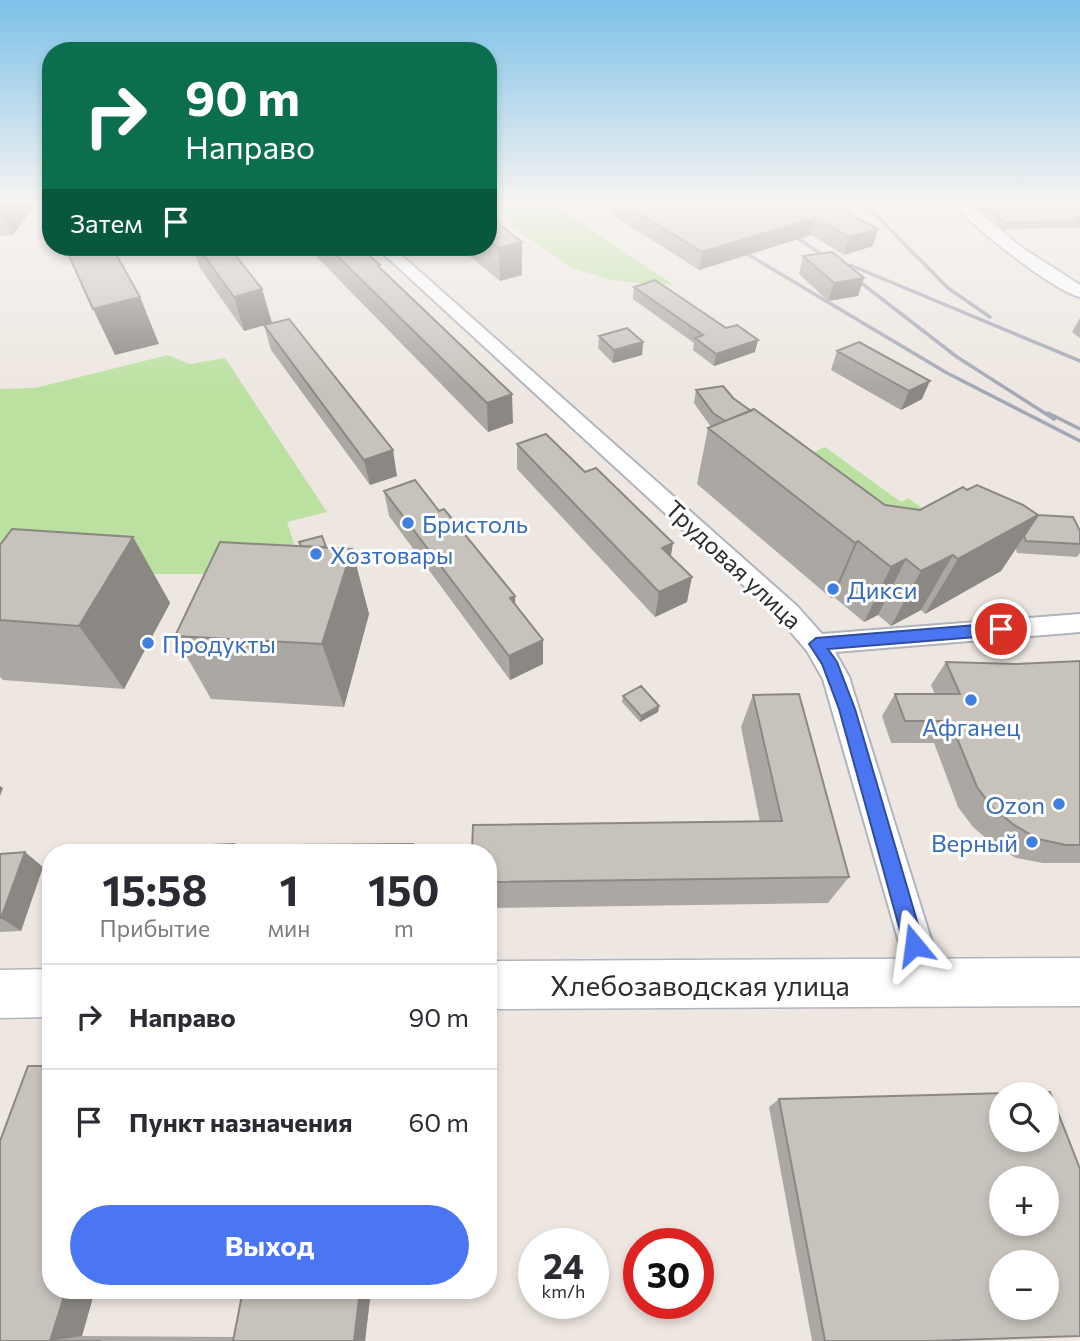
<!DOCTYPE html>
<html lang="ru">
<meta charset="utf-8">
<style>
:root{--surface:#fff;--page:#f2f2f3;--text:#2b2b33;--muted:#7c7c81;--line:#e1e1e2;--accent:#4a76f1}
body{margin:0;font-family:Commissioner,sans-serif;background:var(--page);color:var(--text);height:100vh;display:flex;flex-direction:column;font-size:26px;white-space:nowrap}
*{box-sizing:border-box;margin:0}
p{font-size:23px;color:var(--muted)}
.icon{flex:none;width:38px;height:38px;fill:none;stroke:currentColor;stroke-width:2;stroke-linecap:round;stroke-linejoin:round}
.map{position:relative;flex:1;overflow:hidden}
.sheet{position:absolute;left:42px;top:844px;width:455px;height:455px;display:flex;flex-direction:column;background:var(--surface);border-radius:28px;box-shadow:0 4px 10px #0003}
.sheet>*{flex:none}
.hud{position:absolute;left:42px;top:42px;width:455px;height:214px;border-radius:28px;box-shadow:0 4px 10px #0003;background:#0b6e4f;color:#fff;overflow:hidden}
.buttons{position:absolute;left:989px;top:1082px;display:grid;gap:14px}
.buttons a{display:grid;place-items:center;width:70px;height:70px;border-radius:50%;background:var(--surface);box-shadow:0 4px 10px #0003;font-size:35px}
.speed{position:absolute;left:518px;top:1228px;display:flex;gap:14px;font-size:35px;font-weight:700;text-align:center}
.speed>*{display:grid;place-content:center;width:91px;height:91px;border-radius:50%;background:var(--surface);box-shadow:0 4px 10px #0003;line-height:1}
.speed small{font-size:18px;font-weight:400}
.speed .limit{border:10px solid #d22;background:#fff;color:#111}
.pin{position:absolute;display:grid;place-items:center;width:60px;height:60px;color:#fff;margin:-30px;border:4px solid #fff;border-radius:50%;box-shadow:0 2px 7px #0007}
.me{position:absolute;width:77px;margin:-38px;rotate:344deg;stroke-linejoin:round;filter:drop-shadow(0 0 5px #0008)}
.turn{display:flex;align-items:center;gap:24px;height:147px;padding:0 28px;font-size:32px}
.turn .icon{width:91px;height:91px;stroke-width:2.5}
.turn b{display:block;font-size:49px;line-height:60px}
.then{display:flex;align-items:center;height:66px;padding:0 28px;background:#0003;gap:14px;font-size:26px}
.eta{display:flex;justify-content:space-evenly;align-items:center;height:119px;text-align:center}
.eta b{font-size:42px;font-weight:700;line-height:49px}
.action{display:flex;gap:14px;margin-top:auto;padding:14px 28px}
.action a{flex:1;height:80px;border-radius:42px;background:var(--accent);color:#fff;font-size:28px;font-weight:700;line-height:80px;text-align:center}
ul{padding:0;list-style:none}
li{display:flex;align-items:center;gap:21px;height:105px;padding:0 28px;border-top:2px solid var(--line)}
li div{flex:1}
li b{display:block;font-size:26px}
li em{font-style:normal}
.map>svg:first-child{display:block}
.green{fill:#bbe1a1}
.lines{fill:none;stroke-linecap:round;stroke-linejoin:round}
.street-casing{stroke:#b1b4bd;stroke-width:4}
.secondary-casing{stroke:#b1b4bd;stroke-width:3}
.street{fill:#fff;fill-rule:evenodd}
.secondary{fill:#fff;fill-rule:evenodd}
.rail{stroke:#a3a7b6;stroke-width:3.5}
.wall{fill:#aba7a2}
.shaded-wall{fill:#8b8884}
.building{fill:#c7c2bc;stroke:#8b8884;stroke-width:2;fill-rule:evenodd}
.route{fill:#4a76f1;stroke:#304d9d;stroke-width:2}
.shop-dot{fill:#3f7fe0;stroke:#fff;stroke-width:2.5}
.labels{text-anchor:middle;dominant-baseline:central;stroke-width:6;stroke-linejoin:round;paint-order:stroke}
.shop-label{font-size:24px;fill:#366cbe;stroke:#fff;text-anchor:start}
.street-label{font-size:24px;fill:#2d2d2d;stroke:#fff}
.near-street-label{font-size:28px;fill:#2d2d2d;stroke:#fff}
</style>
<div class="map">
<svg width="1080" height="1341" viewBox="0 0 1080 1341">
<rect width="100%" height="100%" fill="#eee7e1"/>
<path class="green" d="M490,200h56l128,85 -59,-4 -42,-13 -61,-41 -11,-19z
M168,355l22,9 35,-6 102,154 -40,10 17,52h-304v-185l35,-1z
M825,447l76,55 7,-4 16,11 -56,17 -69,-67z"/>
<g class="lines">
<g class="street-casing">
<path id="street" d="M950,200h15l56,47 59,38v12c-28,-7 -111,-73 -130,-97z
M376,247h16l405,359 25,28 258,-20v18l-245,20 14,25 96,307 -5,12 -12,5 -12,-5 -5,-12 -88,-305 -16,-28 -28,-33z"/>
</g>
<g class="secondary-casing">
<path id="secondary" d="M1080,958v48l-592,3v-48z
M51,969v48l-51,1v-48z"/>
</g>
<use href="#street" class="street"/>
<use href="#secondary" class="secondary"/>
<path class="rail" d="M861,200l87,88 42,29
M794,236l44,29 119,92 97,62
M732,245l215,128 133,68
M850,265l230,96
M1048,413l32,16"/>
</g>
<path class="wall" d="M0,200h39l-26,35 -13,1z
M614,200h210l49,46 -29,9 -33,-20 -112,35 -86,-55z
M969,200h96l15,13v13l-1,2 -76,1z
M488,216l34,26v33l-22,6 -41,-34h29z
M193,247h36l33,42 10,34 125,153 -27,9 -99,-135 -7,-25 -20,6 -44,-63z
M307,247h53l21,22 132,154 -25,9z
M803,256l55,40 -30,5 -29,-27z
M634,287l92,41 29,24 -41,14 -21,-16 1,-7 -61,-44z
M1080,318v20l-8,-6z
M599,336l44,6 -1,13 -29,8 -15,-15z
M837,351l85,48 -21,11 -70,-40z
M696,390l37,8 152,107 35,5 47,-20 113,41v22l-3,4 -60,-4 -1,-4 -15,22 -76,43 -4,-4 -30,16 -13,-11 -14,7 -30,-25 -3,1 -134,-114 11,-56 3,-1 -17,-24z
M517,444l154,112 16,46 -32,15 -138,-148z
M384,491l55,20 76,85v9l28,59 -33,16 -121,-164z
M133,537l37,66 -46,86 -121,-9 -3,-3v-132z
M326,547l26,2 17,65 -25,93 -133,-8 -36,-63z
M1080,661v202h-37l-27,-5 -22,-13 -21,-18 -15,-20 -24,-64h-43l-9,-27 13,-22h40l-4,-9 15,-23 70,2z
M753,695l96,182 -21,26 -340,5v-56l272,-30 -19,-95z
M623,696l36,10 -1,6 -18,10 -18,-20z
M0,854l43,13 -22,64 -21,1z
M779,1099l149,242h-116l-43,-234z
M51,1290h44l-13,46 152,1 9,-47h128l-6,51h-365z"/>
<path class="shaded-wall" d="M0,200h39l-26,35 -13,-26z
M815,218l-4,17 -112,35 3,-18z
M878,229l-5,17 -29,9 5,-18z
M522,242v33l-22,6 -1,-33z
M864,278l-6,18 -30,5 6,-18z
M262,289l10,34 -28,8 -10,-34z
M140,297l19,47 -44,11 -22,-46z
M758,340l-3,12 -41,14 2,-12z
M643,342l-1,13 -29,8 1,-13z
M930,381l-8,18 -21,11 8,-19z
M512,394l1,29 -25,9 -1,-29z
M393,450l4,26 -27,9 -6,-25z
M1038,515l-37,56 -76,43 33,-55z
M133,537l37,66 -46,86 -45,-63z
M858,541l-24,56 -3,1 24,-55z
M673,543l-4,25 -7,-20z
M352,549l17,65 -25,93 -22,-63z
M953,555l-32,55 -30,16 30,-55z
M906,559l-28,56 -14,7 27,-55z
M692,577l-5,25 -32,15 4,-25z
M515,596l1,24 -6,-22z
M543,640v24l-33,16 -1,-24z
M659,706l-1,6 -18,10 1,-6z
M0,786l3,2 -3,8z
M234,844l7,8h-8z
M25,852l18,15 -22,64 -20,-13z
M66,1290h29l-13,46 -32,5z
M360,1290h11l-6,51h-11z"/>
<path class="building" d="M617,200h207l54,29 -29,8 -34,-19 -113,34z
M978,200h87l15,13v4h-4l4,4v1l-74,1z
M488,216l34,26 -23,6 -11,-8z
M78,247h34l28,50 -47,12 -27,-60z
M198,247h31l33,42 -28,8z
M328,247h32l20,18 -2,1 134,128 -25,9z
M832,252l32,26 -30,5 -31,-27z
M655,280l71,48 11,-3 21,15 -42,14 -21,-16 8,-3 -69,-48z
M289,319l104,131 -29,10 -100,-135z
M627,328l16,14 -29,8 -15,-14z
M859,342l71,39 -21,10 -72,-40z
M723,386l10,12 18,13 -26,10 -12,-8 -17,-23z
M754,409l131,96 35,5 43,-23 4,3 10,-5 46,20 15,10 -80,44 -5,-4 -32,16 -15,-12 -15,8 -33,-26 -3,2 -147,-115z
M546,434l39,38 11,-4 77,75 -11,5 30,29 -33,15 -142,-148z
M415,480l24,31 5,-2 71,87 -5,2 33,42 -34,16 -125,-165z
M1038,515l35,2 7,14v13l-54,-3 -2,-5z
M12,529l121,8 -54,89 -79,-6v-75z
M322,536l4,11 -25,-1 -2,-4z
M220,542l132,7 -30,95 -147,-8z
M1080,661v184h-14l-28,-6 -24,-14 -22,-18 -15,-20 -27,-66h-45l-10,-27h65l-14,-32 70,2z
M641,686l18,20 -18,10 -18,-20z
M799,694l50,183 -361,5v-30h-16l1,-27 309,-4 -29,-126z
M234,844l-1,8h-145v-2z
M413,844v8h-126l1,-7z
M25,852l-24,66h-1v-64z
M28,1066h23v224h15l-16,51h51h-101v-200z
M1050,1092l30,77v167l-152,5h-103l-46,-242zM1001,1094h45v45h-45zM1001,1178h45v45h-45zM1001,1262h45v45h-45z
M243,1290h117l-6,51h-121z"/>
<linearGradient id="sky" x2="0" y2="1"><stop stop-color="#7cc1e8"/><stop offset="0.52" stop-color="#f7f4f2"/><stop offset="1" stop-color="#f7f4f2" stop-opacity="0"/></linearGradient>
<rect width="1080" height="388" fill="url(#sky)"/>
<path class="route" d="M1001,623l8,6 -8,6 -173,14 9,13 18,47 69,236 -3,7 -7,3 -7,-3 -3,-7 -65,-236 -17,-45 -13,-20 7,-6z"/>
<g class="shop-dot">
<circle cx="408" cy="523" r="7"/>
<circle cx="316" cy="554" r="7"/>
<circle cx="833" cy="589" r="7"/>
<circle cx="148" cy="643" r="7"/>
<circle cx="971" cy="700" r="7"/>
<circle cx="1059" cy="804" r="7"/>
<circle cx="1032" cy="842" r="7"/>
</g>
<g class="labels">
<g class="shop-label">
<text x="422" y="523">Бристоль</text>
<text x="330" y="554">Хозтовары</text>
<text x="847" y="589">Дикси</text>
<text x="162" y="643">Продукты</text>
<text x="971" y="726" text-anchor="middle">Афганец</text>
<text x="1045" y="804" text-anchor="end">Ozon</text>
<text x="1018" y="842" text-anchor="end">Верный</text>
</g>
<g class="street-label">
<text transform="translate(734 564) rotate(43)">Трудовая улица</text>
</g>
<g class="near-street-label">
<text x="700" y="985">Хлебозаводская улица</text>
</g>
</g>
</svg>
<div class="buttons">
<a><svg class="icon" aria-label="search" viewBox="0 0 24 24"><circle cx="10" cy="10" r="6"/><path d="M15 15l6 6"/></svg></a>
<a>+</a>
<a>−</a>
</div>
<div class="speed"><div>24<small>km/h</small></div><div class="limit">30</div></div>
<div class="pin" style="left:1001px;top:629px;background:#d93025"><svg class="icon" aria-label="arrive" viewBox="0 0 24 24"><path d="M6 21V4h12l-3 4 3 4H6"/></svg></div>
<svg class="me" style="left:914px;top:945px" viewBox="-20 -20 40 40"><path d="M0-17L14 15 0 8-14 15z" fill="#4a76f1" stroke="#fff" stroke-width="4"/></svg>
<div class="hud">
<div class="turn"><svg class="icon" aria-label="right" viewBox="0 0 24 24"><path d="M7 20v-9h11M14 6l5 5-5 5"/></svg><div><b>90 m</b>Направо</div></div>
<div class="then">Затем<svg class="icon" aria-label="arrive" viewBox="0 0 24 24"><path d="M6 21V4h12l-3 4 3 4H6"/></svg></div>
</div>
<section class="sheet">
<div class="eta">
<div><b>15:58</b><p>Прибытие</p></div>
<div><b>1</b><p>мин</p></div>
<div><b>150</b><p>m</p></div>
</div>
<ul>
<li><svg class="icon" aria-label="right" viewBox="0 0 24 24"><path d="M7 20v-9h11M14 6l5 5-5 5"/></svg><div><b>Направо</b></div><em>90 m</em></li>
<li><svg class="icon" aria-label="arrive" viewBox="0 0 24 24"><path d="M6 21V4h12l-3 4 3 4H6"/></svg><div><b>Пункт назначения</b></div><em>60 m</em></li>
</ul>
<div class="action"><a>Выход</a></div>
</section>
</div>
